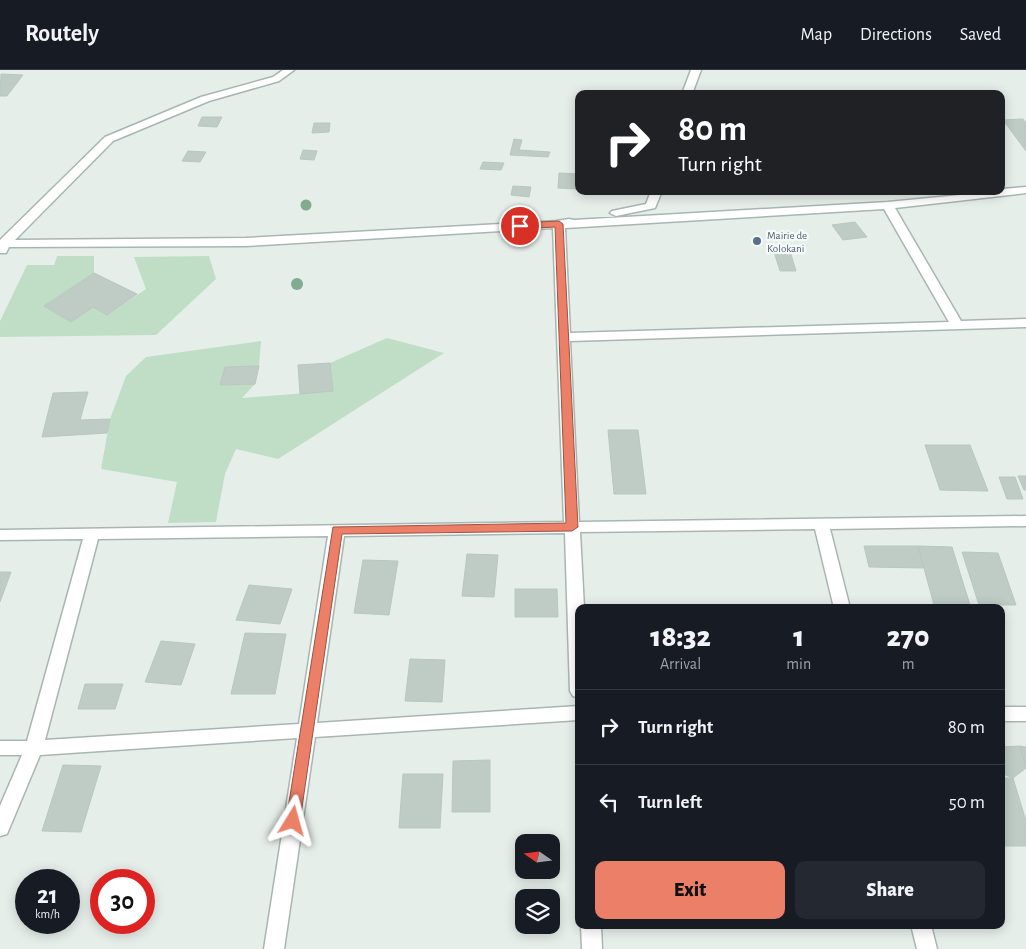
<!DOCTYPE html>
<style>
:root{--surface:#171b24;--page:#242831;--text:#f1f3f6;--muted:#9ea1a6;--line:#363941;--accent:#eb7f67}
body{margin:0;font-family:"Alegreya Sans",sans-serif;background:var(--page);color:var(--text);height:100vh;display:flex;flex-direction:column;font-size:19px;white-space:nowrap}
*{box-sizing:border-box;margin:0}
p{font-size:16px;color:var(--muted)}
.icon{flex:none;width:28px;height:28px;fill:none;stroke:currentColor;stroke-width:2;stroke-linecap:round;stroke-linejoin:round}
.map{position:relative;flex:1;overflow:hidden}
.details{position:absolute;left:575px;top:534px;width:430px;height:325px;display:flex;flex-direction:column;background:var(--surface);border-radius:10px;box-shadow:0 2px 12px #0003}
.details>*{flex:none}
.guide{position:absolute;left:575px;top:20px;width:430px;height:105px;border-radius:10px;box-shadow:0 2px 12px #0003;background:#202124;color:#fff;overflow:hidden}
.needle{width:32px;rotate:284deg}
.buttons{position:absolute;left:515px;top:764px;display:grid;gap:10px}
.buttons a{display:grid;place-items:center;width:45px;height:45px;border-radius:10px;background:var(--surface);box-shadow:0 2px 12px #0003;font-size:25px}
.speed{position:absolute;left:15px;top:799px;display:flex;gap:10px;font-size:25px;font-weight:700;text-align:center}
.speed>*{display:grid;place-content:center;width:65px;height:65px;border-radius:50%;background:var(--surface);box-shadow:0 2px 12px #0003;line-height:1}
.speed small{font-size:12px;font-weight:400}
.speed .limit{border:8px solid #d22;background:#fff;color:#111}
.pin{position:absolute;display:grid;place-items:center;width:42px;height:42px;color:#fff;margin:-21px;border:2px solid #fff;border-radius:50%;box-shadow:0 1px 5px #0007}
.me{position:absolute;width:55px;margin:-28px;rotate:8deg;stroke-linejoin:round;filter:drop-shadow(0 0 4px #0008)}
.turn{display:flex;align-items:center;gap:18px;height:105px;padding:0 20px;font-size:22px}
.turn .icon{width:65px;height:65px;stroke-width:2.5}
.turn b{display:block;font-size:35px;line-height:42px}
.eta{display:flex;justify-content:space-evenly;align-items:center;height:85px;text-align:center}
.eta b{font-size:30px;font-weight:800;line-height:35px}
.button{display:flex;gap:10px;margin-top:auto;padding:10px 20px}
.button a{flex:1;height:58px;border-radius:10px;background:var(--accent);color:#111;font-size:20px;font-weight:800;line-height:58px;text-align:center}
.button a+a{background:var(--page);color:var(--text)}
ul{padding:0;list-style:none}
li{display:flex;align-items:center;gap:15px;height:75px;padding:0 20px;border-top:1px solid var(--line)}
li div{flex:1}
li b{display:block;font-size:19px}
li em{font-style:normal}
header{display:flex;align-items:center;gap:30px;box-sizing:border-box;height:70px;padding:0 25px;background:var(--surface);border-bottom:1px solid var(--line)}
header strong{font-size:24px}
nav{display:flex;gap:28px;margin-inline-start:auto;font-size:18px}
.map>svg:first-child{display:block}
.green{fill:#c0dec6}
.building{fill:#beccc5;stroke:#b8c7c0}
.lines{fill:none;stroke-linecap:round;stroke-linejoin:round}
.minor-casing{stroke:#a8b6b1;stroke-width:3}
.minor{fill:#fff;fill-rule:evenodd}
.tree{fill:#82ab90}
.route{fill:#eb7f67;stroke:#995343}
.service-dot{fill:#5c6f8a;stroke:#f6faf8;stroke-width:2}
.labels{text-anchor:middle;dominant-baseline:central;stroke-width:4.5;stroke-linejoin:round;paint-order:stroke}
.far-service-label{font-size:11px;fill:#4e5e75;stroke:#f6faf8;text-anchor:start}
</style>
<header>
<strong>Routely</strong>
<nav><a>Map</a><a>Directions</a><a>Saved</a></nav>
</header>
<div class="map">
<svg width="1026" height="879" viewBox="0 0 1026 879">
<rect width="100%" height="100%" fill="#e6eeea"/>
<path class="green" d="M57,186h37v17l-50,33 27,16 22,-15 14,8 39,-26 -12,-32 75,-1 7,23 -60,56 -156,2v-16l27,-56h27z
M387,268l57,15 -166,106 -42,-10 -11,25 -9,48 -48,1 9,-41 -76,-13 9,-50 16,-43 20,-19 115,-16 -2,25 -34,1 -4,18 34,-1 -13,14 91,-7 -3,-28z"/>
<path class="building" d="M1,4l22,1 -16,21h-7z
M202,47h20l-5,10 -19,-1z
M1023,49l3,4v28l-23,-31z
M314,53h16l-1,9 -17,1z
M514,69l8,1 -3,10 31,2 -2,5 -38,-2z
M303,80l14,1 -3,9 -14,-1z
M188,81l18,1 -6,10 -18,-1z
M483,92l21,1 -3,7 -21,-1z
M559,103l20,1 -1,15 -20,-1z
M513,116l18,1 -2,10 -18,-2z
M855,152l12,15 -24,3 -11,-15z
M790,181l6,20h-16l-6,-19z
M94,203l43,21 -30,21 -14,-8 -22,15 -27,-16z
M330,293l3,28 -33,3 -2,-29z
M259,296l-4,18 -35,1 5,-18z
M88,322l-8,28 30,-1 -3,14 -65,4 11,-44z
M608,360h30l8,64h-32z
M925,375h45l18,46 -48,-1z
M1018,406h8v14h-2z
M999,407h16l8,22h-16z
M864,476h54l6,22 -55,-1z
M918,476l34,1 18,58h-36z
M962,482l36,1 18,52h-37z
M467,484l31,1 -4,42 -32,-1z
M363,490l35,1 -9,54 -35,-2z
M0,502h11l-11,30z
M249,515l43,4 -12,35 -44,-4z
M515,519h42l1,28h-43z
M245,563l41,1 -11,60h-44z
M161,571l34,3 -14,41 -36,-3z
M410,589l35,1 -3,42 -37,-1z
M85,614h38l-8,25h-37z
M1020,676l6,22 -13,10 -12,-5v-26z
M1020,676l6,1v19z
M490,690v52h-38l1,-51z
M63,695l38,1 -20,66 -39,-1z
M403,704h40l-3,54h-41z
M1001,708h12l13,43v25h-24z"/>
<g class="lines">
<g class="minor-casing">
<path id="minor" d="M283,0h11l-15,11 -70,20 -96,40 -98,99 231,-2 310,-17 13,-2 5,1 314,-18 113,-11v-2l25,-2v6l-131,15 66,113 65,-2v8l-456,14 9,181 447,-6v10l-196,3 20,79h-16l-19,-79 -235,3 4,76h-5v90l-6,-2 -3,-5 -5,-158 -221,3 -27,187 262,-17v14l-264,17 -31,212h-20l33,-211 -257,17 -33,79 -7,2v-30l22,-51h-22v-14h27l56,-202 -83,1v-10l564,-8 -11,-294 -307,18 -237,1 -3,6h-6v-13l105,-103 96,-40 72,-20zM884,139l65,113 -379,11 -5,-105zM328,466l-29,188 -254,16 53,-201z
M691,0h10l-9,24h-10z
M651,121h11l-7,17 -39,8 -6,-3 2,-2 34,-7z
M1001,637h25v14h-25z
M581,855h20l1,24h-20z
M911,855h20l6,24h-20z"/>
</g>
<use href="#minor" class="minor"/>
</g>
<g class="tree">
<circle cx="306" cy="135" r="5.5"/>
<circle cx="297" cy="214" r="6"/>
</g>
<path class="route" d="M559,151l4,3 15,303 -6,4 -230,3 -42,287 -2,5 -5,1 -5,-1 -2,-5 47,-294 233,-4 -11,-296 -35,2 -4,-3 4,-3z"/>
<circle class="service-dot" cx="757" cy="171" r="5"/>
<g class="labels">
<g class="far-service-label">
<text x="767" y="165">Mairie de<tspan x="767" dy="13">Kolokani</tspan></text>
</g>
</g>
</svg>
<div class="buttons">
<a><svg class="needle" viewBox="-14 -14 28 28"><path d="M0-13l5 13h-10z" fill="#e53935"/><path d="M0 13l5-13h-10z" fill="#9ea1a6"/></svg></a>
<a><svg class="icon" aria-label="layers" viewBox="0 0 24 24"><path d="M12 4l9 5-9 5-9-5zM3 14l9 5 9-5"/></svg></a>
</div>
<div class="speed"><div>21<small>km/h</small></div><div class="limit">30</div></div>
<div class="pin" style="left:520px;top:156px;background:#d93025"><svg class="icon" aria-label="arrive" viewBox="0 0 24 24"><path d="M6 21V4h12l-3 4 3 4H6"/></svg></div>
<svg class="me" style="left:293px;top:751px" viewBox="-20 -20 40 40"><path d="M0-17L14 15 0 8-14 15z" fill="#eb7f67" stroke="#fff" stroke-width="4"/></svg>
<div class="guide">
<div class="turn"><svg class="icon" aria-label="right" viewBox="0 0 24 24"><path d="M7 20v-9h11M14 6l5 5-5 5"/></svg><div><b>80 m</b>Turn right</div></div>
</div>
<section class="details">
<div class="eta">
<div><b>18:32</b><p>Arrival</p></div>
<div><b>1</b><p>min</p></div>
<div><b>270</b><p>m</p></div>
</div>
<ul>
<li><svg class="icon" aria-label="right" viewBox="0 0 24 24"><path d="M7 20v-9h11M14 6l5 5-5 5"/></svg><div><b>Turn right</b></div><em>80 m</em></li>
<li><svg class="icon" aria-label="left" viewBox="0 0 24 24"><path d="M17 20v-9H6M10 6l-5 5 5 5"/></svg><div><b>Turn left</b></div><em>50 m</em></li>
</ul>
<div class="button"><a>Exit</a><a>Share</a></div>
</section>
</div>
